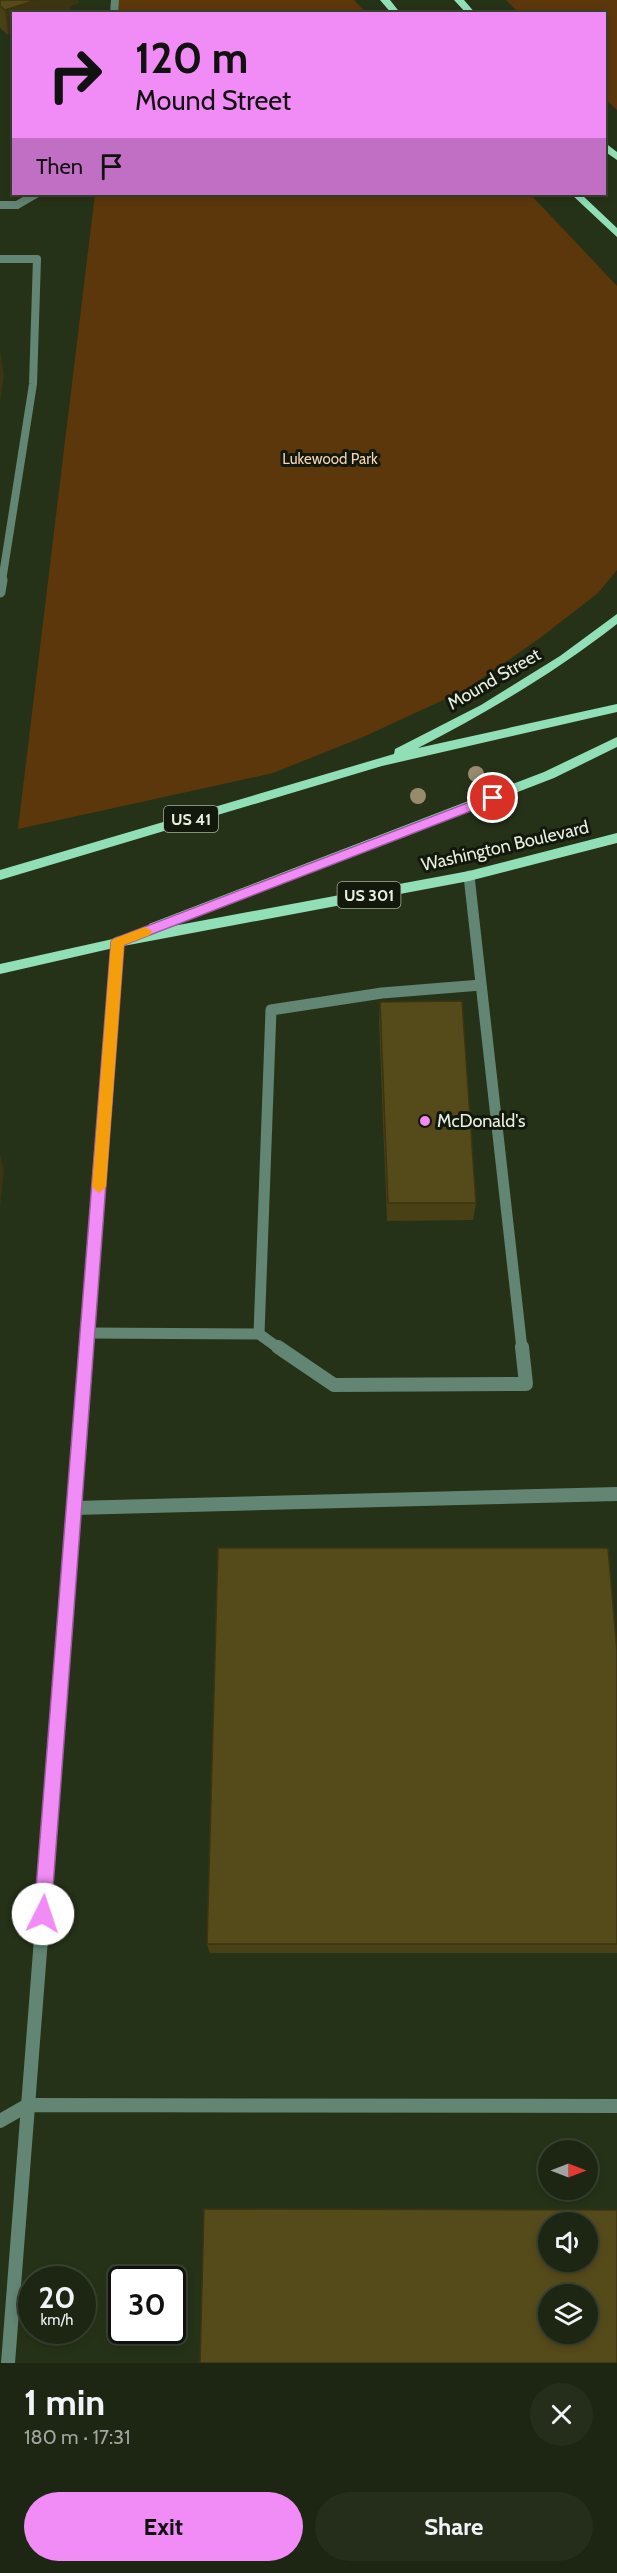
<!DOCTYPE html>
<meta charset="utf-8">
<style>
:root{--surface:#1c2612;--page:#252e1b;--text:#f1f3f6;--muted:#a0a59f;--line:#3a4332;--accent:#f18bf5}
body{margin:0;font-family:Cabin,sans-serif;background:var(--page);color:var(--text);height:100vh;display:flex;flex-direction:column;font-size:22px;white-space:nowrap}
*{box-sizing:border-box;margin:0}
p{font-size:20px;color:var(--muted)}
.icon{flex:none;width:33px;height:33px;fill:none;stroke:currentColor;stroke-width:2;stroke-linecap:round;stroke-linejoin:round}
.map{position:relative;height:2363px;overflow:hidden}
.sheet{display:flex;flex-direction:column;background:var(--surface);flex:1}
.sheet>*{flex:none}
.top-card{position:absolute;left:12px;top:12px;width:594px;height:183px;border-radius:0px;box-shadow:0 3px 9px #0003,0 0 0 2px var(--line);background:#f18bf5;color:#111;overflow:hidden}
.needle{width:39px;rotate:90deg}
.fabs{position:absolute;left:538px;top:2140px;display:grid;gap:12px}
.fabs a{display:grid;place-items:center;width:60px;height:60px;border-radius:50%;background:var(--surface);box-shadow:0 3px 9px #0003,0 0 0 2px var(--line);font-size:30px}
.speed{position:absolute;left:18px;top:2266px;display:flex;gap:12px;font-size:30px;font-weight:700;text-align:center}
.speed>*{display:grid;place-content:center;width:78px;height:78px;border-radius:50%;background:var(--surface);box-shadow:0 3px 9px #0003,0 0 0 2px var(--line);line-height:1}
.speed small{font-size:15px;font-weight:400}
.speed .limit{border:3px solid #111;border-radius:9px;background:#fff;color:#111}
.pin{position:absolute;display:grid;place-items:center;width:51px;height:51px;color:#fff;margin:-26px;border:3px solid #fff;border-radius:50%;box-shadow:0 2px 6px #0007}
.me{position:absolute;width:66px;margin:-33px;rotate:4deg;stroke-linejoin:round;filter:drop-shadow(0 0 4px #0008)}
.turn{display:flex;align-items:center;gap:21px;height:126px;padding:0 24px;font-size:27px}
.turn .icon{width:78px;height:78px;stroke-width:2.5}
.turn b{display:block;font-size:42px;line-height:51px}
.then{display:flex;align-items:center;height:57px;padding:0 24px;background:#0003;gap:12px;font-size:22px}
.round{display:grid;place-items:center;flex:none;width:63px;height:63px;border-radius:32px;background:var(--page)}
.summary{display:flex;align-items:center;justify-content:space-between;height:102px;padding:0 24px}
h1{font-size:36px;font-weight:700;line-height:45px}
.button{display:flex;gap:12px;margin-top:auto;padding:12px 24px}
.button a{flex:1;height:69px;border-radius:36px;background:var(--accent);color:#111;font-size:24px;font-weight:700;line-height:69px;text-align:center}
.button a+a{background:var(--page);color:var(--text)}
.map>svg:first-child{display:block}
.green{fill:#5d370c}
.lines{fill:none;stroke-linecap:round;stroke-linejoin:round}
.lane-far2{stroke:#628673;stroke-width:8}
.lane-far1{stroke:#628673;stroke-width:11}
.lane{stroke:#628673;stroke-width:14}
.street-far1{stroke:#628673;stroke-width:11}
.street{stroke:#628673;stroke-width:14}
.primary{fill:#91dfb7;fill-rule:evenodd}
.tree{fill:#988a6d}
.wall{fill:#494016}
.shaded-wall{fill:#3c3412}
.building{fill:#554a1a;stroke:#3c3412;stroke-width:1.5;fill-rule:evenodd}
.route{fill:#f18bf5;stroke:#9d5a9f;stroke-width:1.5}
.slow{fill:#f59e0b}
.poi-dot{fill:#f18bf5;stroke:#13180d;stroke-width:2}
.labels{text-anchor:middle;dominant-baseline:central;stroke-width:6;stroke-linejoin:round;paint-order:stroke}
.far-park-label{font-size:15px;fill:#f5d2b3;stroke:#13180d}
.shield{fill:#13180d;stroke:#a7aea0;stroke-width:1.5}
.shield-label{font-size:16px;font-weight:bold;fill:#e7efdf}
.street-label{font-size:18px;fill:#e7efdf;stroke:#13180d}
.poi-label{font-size:18px;fill:#e7efdf;stroke:#13180d;text-anchor:start}
</style>
<div class="map">
<svg width="617" height="2363" viewBox="0 0 617 2363">
<rect width="100%" height="100%" fill="#263218"/>
<path class="green" d="M119,0h235l12,13 -249,1z
M506,0h111v110l-12,-11 -1,-85 -85,-1z
M95,194h435l87,92v284l-19,23 -58,45 -75,52 -102,47 -90,36 -255,56z"/>
<g class="lines">
<path class="lane-far2" d="M114,14l1,-14
M0,205h17l19,-11
M0,259h37l-4,125 -31,197"/>
<path class="lane-far1" d="M0,592l2,-12
M469,876l53,473
M88,1333l171,1
M280,1349l-21,-15 12,-324 111,-17 99,-8"/>
<path class="lane" d="M278,1347l56,38 192,-1 -4,-37
M74,1508l543,-14
M0,2121l28,-16 589,1"/>
<path class="street-far1" d="M87,1349l31,-407"/>
<path class="street" d="M8,2363l79,-1016"/>
<path class="primary" d="M380,0h10l11,14h-9z
M454,0h10l12,14h-9z
M604,142l13,10v8l-13,-9z
M571,194h10l36,34v9z
M617,614v10c-63,49 -129,88 -199,124l199,-44v8l-235,54 -382,114v-10l394,-116 1,-5 86,-44 79,-49z
M617,737v10l-63,31 -381,148 296,-55 148,-38v10l-148,38 -351,66 -118,27v-10l149,-33v-7l395,-152z"/>
</g>
<g class="tree">
<circle cx="476" cy="774" r="8"/>
<circle cx="418" cy="796" r="8"/>
</g>
<path class="wall" d="M0,0l79,3 -9,3 -56,8v20l-6,1 -8,-7z
M380,1002l96,201 -3,17 -86,1 -8,-199z
M617,1651v302h-407l-3,-9z"/>
<path class="shaded-wall" d="M36,0h42l1,3 -9,3 1,8h-57v20l-6,1 -3,-25z
M0,351l4,24 -4,28z
M0,1155l4,15 -4,38z"/>
<path class="building" d="M0,0h36l-31,10 -5,-4z
M462,1001l14,202h-88l-8,-201z
M218,1548h390l9,103v293h-410z
M204,2209l413,1v153h-417zM549,2223h39v39h-39zM549,2295h39v39h-39z"/>
<path class="route" d="M493,793l6,5 -2,3 -373,144 -73,969 -2,6 -6,2 -6,-2 -3,-6 77,-972 2,-3z"/>
<path class="slow" d="M145,927l7,4 -2,4 -26,10 -18,242 -7,6 -7,-6 19,-245 2,-3z"/>
<circle class="poi-dot" cx="425" cy="1121" r="6"/>
<g class="labels">
<g class="far-park-label">
<text x="330" y="459">Lukewood Park</text>
</g>
<g class="shield">
<rect x="164" y="806" width="54" height="26" rx="4.5"/>
<rect x="337.5" y="882" width="63" height="26" rx="4.5"/>
</g>
<g class="shield-label">
<text x="191" y="819">US 41</text>
<text x="369" y="895">US 301</text>
</g>
<g class="street-label">
<text transform="translate(494 679) rotate(-30)">Mound Street</text>
<text transform="translate(505 846) rotate(-13)">Washington Boulevard</text>
</g>
<g class="poi-label">
<text x="437" y="1121">McDonald's</text>
</g>
</g>
</svg>
<div class="fabs">
<a><svg class="needle" viewBox="-14 -14 28 28"><path d="M0-13l5 13h-10z" fill="#e53935"/><path d="M0 13l5-13h-10z" fill="#a0a59f"/></svg></a>
<a><svg class="icon" aria-label="sound" viewBox="0 0 24 24"><path d="M4 9h4l5-4v14l-5-4H4zM17 9q2 3 0 6"/></svg></a>
<a><svg class="icon" aria-label="layers" viewBox="0 0 24 24"><path d="M12 4l9 5-9 5-9-5zM3 14l9 5 9-5"/></svg></a>
</div>
<div class="speed"><div>20<small>km/h</small></div><div class="limit">30</div></div>
<div class="pin" style="left:493px;top:798px;background:#d93025"><svg class="icon" aria-label="arrive" viewBox="0 0 24 24"><path d="M6 21V4h12l-3 4 3 4H6"/></svg></div>
<svg class="me" style="left:43px;top:1914px" viewBox="-20 -20 40 40"><circle r="19" fill="#fff"/><path d="M0-13L10 11 0 6-10 11z" fill="#f18bf5"/></svg>
<div class="top-card">
<div class="turn"><svg class="icon" aria-label="right" viewBox="0 0 24 24"><path d="M7 20v-9h11M14 6l5 5-5 5"/></svg><div><b>120 m</b>Mound Street</div></div>
<div class="then">Then<svg class="icon" aria-label="arrive" viewBox="0 0 24 24"><path d="M6 21V4h12l-3 4 3 4H6"/></svg></div>
</div>
</div>
<section class="sheet">
<div class="summary"><div><h1>1 min</h1><p>180 m · 17:31</p></div><a class="round"><svg class="icon" aria-label="close" viewBox="0 0 24 24"><path d="M6 6l12 12M18 6L6 18"/></svg></a></div>
<div class="button"><a>Exit</a><a>Share</a></div>
</section>
